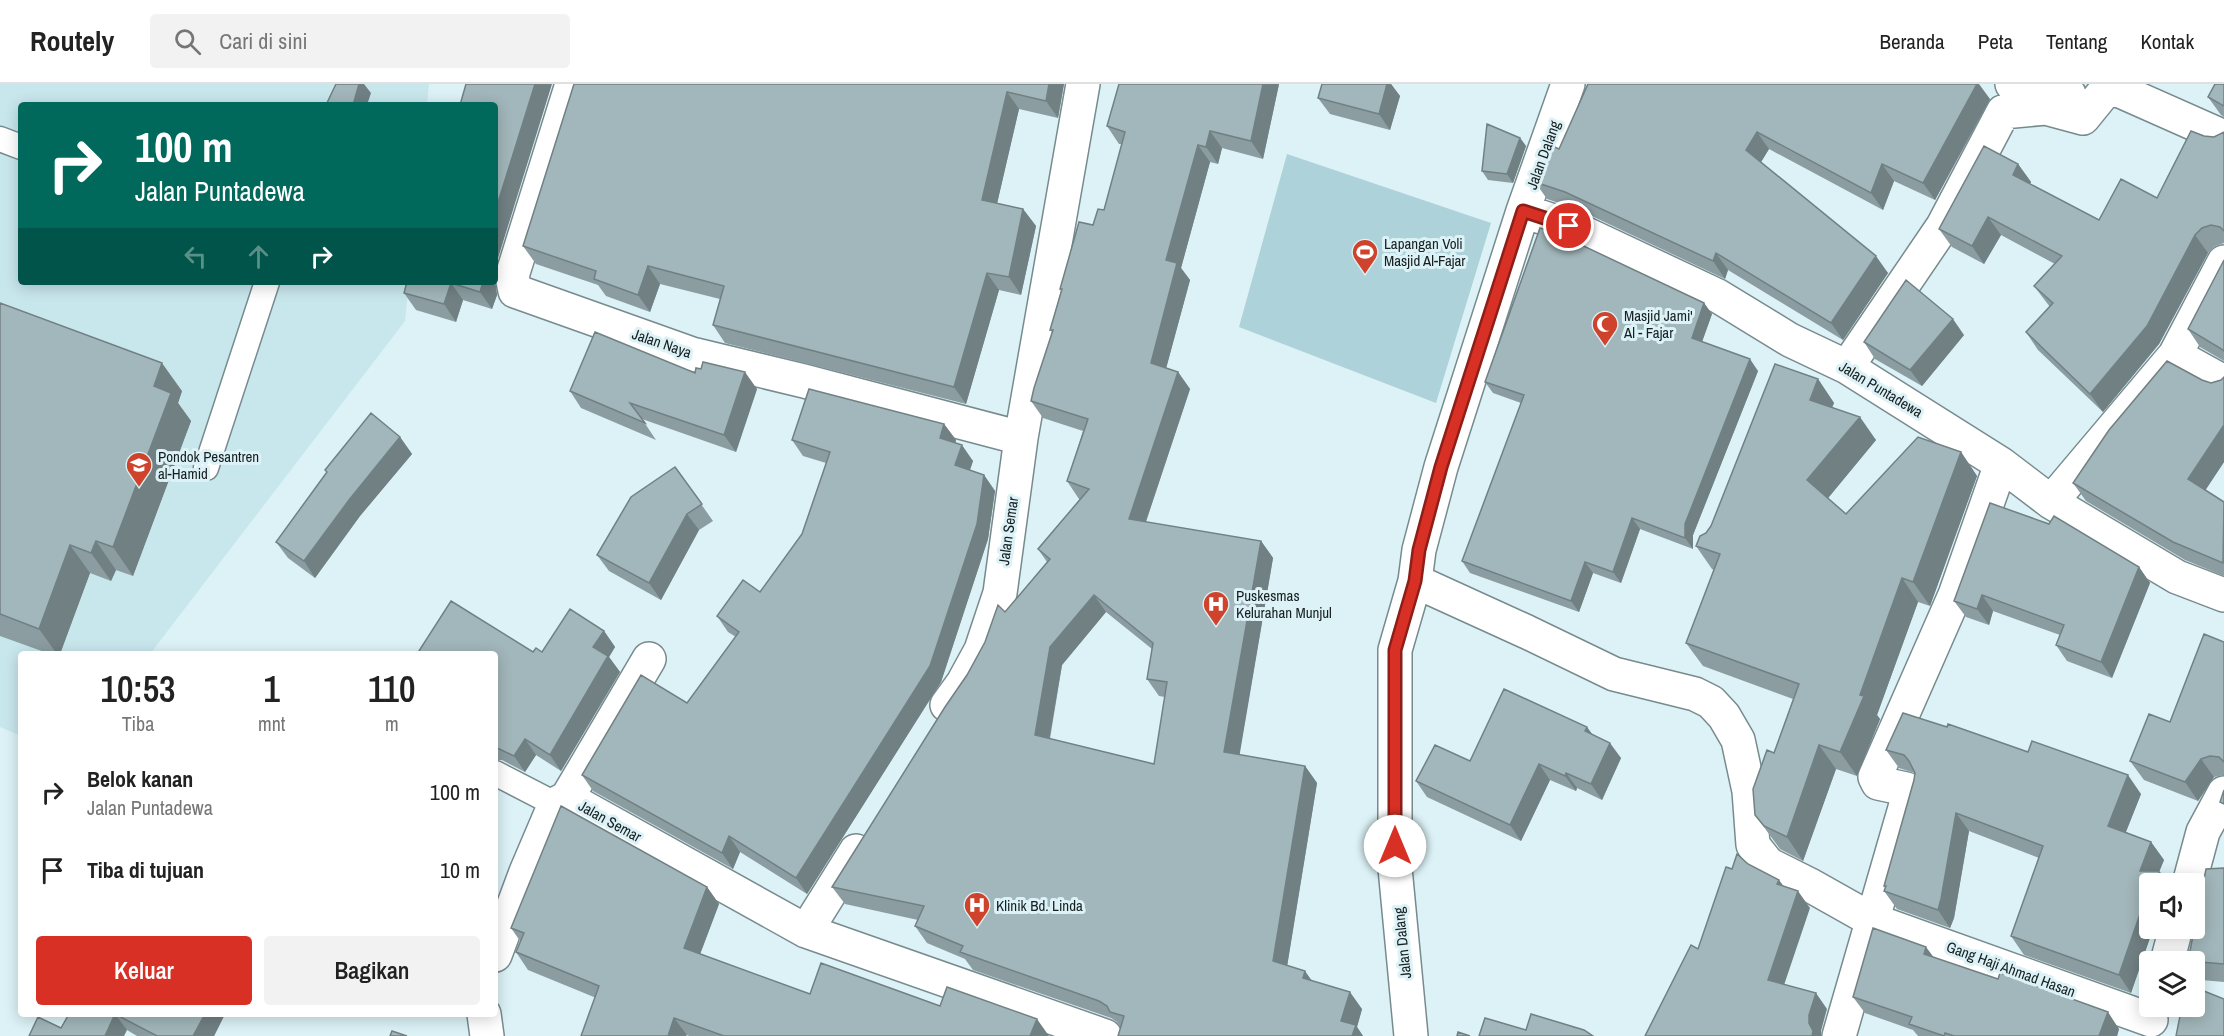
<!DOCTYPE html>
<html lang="id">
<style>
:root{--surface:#fff;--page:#f2f2f2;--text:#222;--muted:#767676;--line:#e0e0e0;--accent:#d93025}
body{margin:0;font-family:"Archivo Narrow",sans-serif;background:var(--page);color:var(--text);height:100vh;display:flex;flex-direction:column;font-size:22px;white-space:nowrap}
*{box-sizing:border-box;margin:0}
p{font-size:20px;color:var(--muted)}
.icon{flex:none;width:33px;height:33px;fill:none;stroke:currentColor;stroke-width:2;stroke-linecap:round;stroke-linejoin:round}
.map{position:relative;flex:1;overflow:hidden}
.drawer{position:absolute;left:18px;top:567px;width:480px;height:366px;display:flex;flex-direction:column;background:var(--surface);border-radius:6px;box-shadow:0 3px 15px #0003}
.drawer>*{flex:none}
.hud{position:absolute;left:18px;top:18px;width:480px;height:183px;border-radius:6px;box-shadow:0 3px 15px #0003;background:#00695c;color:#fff;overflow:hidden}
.tools{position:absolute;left:2139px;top:789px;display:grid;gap:12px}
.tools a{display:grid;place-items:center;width:66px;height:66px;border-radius:6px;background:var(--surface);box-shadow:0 3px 15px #0003;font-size:30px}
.pin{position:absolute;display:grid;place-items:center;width:51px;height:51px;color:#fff;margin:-26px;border:3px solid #fff;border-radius:50%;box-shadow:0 2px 6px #0007}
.me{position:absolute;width:66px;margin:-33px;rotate:0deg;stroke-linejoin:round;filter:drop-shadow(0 0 4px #0008)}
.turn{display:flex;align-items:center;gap:21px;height:126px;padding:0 18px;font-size:27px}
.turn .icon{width:78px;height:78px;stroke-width:2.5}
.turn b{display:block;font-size:42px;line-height:51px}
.lanes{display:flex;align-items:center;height:57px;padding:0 18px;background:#0003;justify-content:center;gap:30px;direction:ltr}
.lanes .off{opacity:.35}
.eta{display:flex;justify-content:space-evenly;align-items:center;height:102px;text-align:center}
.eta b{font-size:36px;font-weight:600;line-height:42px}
.primary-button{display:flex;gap:12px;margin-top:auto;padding:12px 18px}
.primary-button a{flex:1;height:69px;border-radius:6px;background:var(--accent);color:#fff;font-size:24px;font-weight:600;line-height:69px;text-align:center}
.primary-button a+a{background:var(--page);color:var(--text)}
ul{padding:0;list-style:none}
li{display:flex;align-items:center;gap:18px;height:78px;padding:0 18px}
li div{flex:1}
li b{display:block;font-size:22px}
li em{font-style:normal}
header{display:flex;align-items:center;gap:36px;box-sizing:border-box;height:84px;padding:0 30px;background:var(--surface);border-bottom:2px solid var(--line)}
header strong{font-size:28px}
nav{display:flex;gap:33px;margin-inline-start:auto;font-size:21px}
.search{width:420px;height:54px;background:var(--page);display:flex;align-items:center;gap:15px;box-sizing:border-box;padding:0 21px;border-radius:6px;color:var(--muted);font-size:22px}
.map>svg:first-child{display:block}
.built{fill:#c8e7ed}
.green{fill:#add2d9}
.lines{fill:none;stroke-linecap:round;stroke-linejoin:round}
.service-casing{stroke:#778b8f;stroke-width:27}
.minor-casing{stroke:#778b8f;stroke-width:36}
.service{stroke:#fff;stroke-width:24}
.minor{stroke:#fff;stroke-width:33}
.wall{fill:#8b9da1;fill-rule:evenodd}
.shaded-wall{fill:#718083}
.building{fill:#a2b7bb;stroke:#718083;stroke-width:1.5;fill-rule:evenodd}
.route-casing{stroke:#8d1f18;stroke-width:15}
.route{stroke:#d93025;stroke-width:10}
.labels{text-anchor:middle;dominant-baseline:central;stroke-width:6;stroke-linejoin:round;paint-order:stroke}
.street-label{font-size:15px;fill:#171f21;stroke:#dcf2f6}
.poi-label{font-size:15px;fill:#171f21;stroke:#dcf2f6;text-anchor:start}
</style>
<header>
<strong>Routely</strong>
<div class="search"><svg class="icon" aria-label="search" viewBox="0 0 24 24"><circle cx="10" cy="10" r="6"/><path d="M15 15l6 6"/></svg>Cari di sini</div>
<nav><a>Beranda</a><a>Peta</a><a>Tentang</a><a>Kontak</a></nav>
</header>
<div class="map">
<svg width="2224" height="952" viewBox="0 0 2224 952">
<rect width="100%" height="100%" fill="#dcf2f6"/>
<path class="built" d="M0,0h429l-2,21h-406v177h388l-4,39 -255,333h-129v82l-21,-9z"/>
<path class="green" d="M1287,70l204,69 -55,180 -197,-76z"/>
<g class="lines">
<g class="service-casing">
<path id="service" d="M0,55l21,8
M206,384l61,-186
M495,689l60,31"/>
</g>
<g class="minor-casing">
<path id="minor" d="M572,0l-60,192 3,15 177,63 112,27 217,57
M2012,0l38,11 19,-1
M1523,127l46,15 149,70 72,44 57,27 154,97 50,38 126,75 47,18
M2175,271l49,27
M1847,283l96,-141 60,-114 43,-4 37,10 26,-32 115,51
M2051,418l124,-147 49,-93
M1415,497l112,51 87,42 81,20 16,8 13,14 14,24 11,51 4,54 15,19 40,20 64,36 279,100
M947,621l16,-22 18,-33 19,-57 21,-155 62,-354
M567,714l82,-139
M2189,800l14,-52 21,-39
M806,847l50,-80
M495,871l31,-83 29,-68 12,-6 239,133 299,105
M2167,878l9,-34
M484,930l3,22
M1411,952l-16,-168v-218l20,-69 4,-31 22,-83 82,-256 45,-127
M1839,952l70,-242 -3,-5 -28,-6 -3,-6 80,-182 46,-131"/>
</g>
<use href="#service" class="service"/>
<use href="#minor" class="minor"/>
</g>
<path class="wall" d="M574,0h490l-6,34 -39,-9 -22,94 26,6 13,17 -15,69 -22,-5 -33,114 -241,-61 -12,-18 7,-26 -60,-15 -10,28 -44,-16 -8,-11 -62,-21 -13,-18z
M1279,0l-16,75 -41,-11 -4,16 -8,-2 -29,106 9,12 -24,88 12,4 12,17 -44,133 115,19 12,17 -34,197 66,11 12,17 -30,183 75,43 -5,18 6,9h-245l3,-8 -4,-6 -6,-4 -138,-48 -8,-11 -38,-16 -12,-17 3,-6 -73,-16 -13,-17 135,-212 38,-63 42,-50 -9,-13 42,-50h-1l-12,-18 16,-50 -40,-13 -12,-17 21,-69 -2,-2 11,-39 -1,-2 33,-64 11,-15 18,-66h-3l-12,-18zM1106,528l46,37 -5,30 12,17 6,1 -11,67 -104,-25 12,-74z
M1322,0h69l9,12 -10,34 -60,-16 -12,-16z
M2224,0v33l-3,-2 -13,-18z
M1990,15l-55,101 -41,-19 -11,29 -114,-61 -8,13 127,111 -45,67 -115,-70 -3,9 -148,-70 -30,-10 -12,-17 24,-33z
M2224,48v111l-9,3 -7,7 -49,91 -56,68 -65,-62 -12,-18 24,-25 -16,-21 21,-22 -54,-29 -17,29 -32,-17 -13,-18 79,-65 13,18 -1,2 69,36 58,-22 47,-62 10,1z
M1520,54l6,8 -13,37 -25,-3 -6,-9z
M2224,176v101l-24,-14 -12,-18z
M407,198h88l2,13 -5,14 -29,-9 -7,22 -40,-12 -12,-17z
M0,219l182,88 -4,12 13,18 -58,155 -17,-6 -5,11 -21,-8 -30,81h-10l-50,-18z
M1704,219l8,11 -10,28 56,29 -65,164v14l-53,-20 -19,54 -28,-10 -14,39 -109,-39 -8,-12 59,-158 -28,-10 -8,-11z
M1964,251l-42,51 -47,-27 -11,-17z
M701,285l56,20 -21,63 -94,-33 14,21 -75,-32 -11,-17 125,-18z
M2224,293v85l-19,28 19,12v74l-39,-16 -99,-59 -13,-18 129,-103 9,3 10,-3z
M1818,295l16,24 -2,4 44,33 -48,58 18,16 115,-62 16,24 -47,130 -12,-4 -41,113 3,4 -23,57 -21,-7 -33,92 -23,-12 -25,-34 19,-62 19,-54 -90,-33 -17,-23 28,-73 -2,-1 -16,-23z
M944,340l12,16 -1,3 18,18 -3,9 14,5 11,16 -7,48 -47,143 -134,212 -67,-42 -7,17 -140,-78 -11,-16 105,-72 49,-66 -8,-5 -11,-16 43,-24 42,-58 24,-71 -23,-7 -11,-16z
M400,353l12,17 -52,62 -45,62 -27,-20 -12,-16 51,-70 -2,-2z
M675,383l38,54 -14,9 -38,70 -52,-29 -12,-16z
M1990,419l149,64 11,16 -38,95 -45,-17 -11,-16 4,-10 -67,-24 -4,14 -23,-8 -12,-16z
M604,547l11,16 -6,10 11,15 -59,99 -25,-16 -11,17 -23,-12h-7v-106l47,-2z
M2224,558v133l-10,2 -16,24 -54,-21 -14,-19 40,-39z
M1593,651l28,23 -19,42 -25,-12 -1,3 -26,-11 -29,61 -94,-44 -11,-16 54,-20z
M1886,666l255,44 -15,38 25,10 13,18 -5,12 -9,12v44h7l-1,2 -3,-1 -22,64 -107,-38 -13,-19 28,-78 -70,-27 -15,87 -4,10 -53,-19 -13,-18 1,-3 -1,-2 30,-106 1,-7 -16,-5z
M2224,784v114l-23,-2 -7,-9v-9z
M707,803l12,17 -19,50 110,40 130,12 109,30h-360l-161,-66 -12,-18 4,-11 -9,-13z
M1933,873l186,72 -2,7h-199l-5,-6 -48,-17 -12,-16z
M69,930h156l-11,22h-77l-10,-6 -66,-2z"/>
<path class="shaded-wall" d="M359,0h5l7,9 -4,12h-14z
M535,0h17l-57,184v-56z
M1049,0h15l-6,34 -12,-17z
M1263,0h16l-16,75 -12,-18z
M1380,0h11l9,12 -10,34 -11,-16z
M1977,0h2l11,15 -55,101 -12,-17z
M1007,8l12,17 -25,108 -12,-17z
M1210,47l12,17 -4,16 -12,-17z
M1757,48l12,17 -11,18 -12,-17z
M1520,54l6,8 -13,37 -6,-9z
M1198,61l12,17 -29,106 9,12 -27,100 -12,-17 15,-103z
M1882,80l12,17 -11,29 -12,-17z
M2018,80l13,18 -6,11 -12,-18z
M1023,125l13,17 -15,69 -12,-18z
M1988,133l13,18 -17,29 -12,-18z
M2195,151l13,18 -49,91 -56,68 -13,-18z
M1716,169l12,17 -3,9 -12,-18z
M1876,172l12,17 -45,67 -12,-17z
M648,182l12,18 -10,28 -12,-17z
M987,189l12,17 -33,114 -12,-17z
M495,195l2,16 -5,14 -12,-17 3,-10h12z
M451,199l12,17 -7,22 -12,-18z
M1704,219l8,11 -13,36 -7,-12z
M1953,235l11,16 -42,51 -12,-16z
M1750,275l8,12 -65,164v14l-8,-11v-14z
M162,279l20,28 -4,12 13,18 -58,155 -20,-29 41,-161z
M745,288l12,17 -21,63 -12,-17z
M1178,288l12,17 -49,147 -12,-17z
M1818,295l16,24 -8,20 -16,-23z
M1860,333l16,23 -52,63 -17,-23z
M944,340l12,16 -4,14 -12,-16z
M2224,341v37l-23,35 -13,-18z
M400,353l12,17 -52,62 -45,62 -11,-17 45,-61z
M962,361l11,16 -7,20 -11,-16z
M1961,368l16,24 -47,130 -17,-24z
M984,391l11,16 -7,48 -47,143 -134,212 -11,-16z
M687,430l12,16 -38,70 -12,-17z
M1632,434l8,11 -19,54 -8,-11z
M96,457l20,29 -5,11 -20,-28z
M1261,457l12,17 -36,212 -13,-18z
M70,461l20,28 -30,81h-3l-18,-25z
M1585,478l8,11 -14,39 -8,-11z
M2139,483l11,16 -38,95 -11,-16z
M1902,494l16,24 -41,113 3,4 -23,57 -17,-24 20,-57z
M1094,511l12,17 -44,53 -15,87 -12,-17 15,-88z
M1982,511l11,16 -4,14 -12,-16z
M604,547l11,16 -6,10 11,15 -59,99 -11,-16 43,-108z
M1587,643l11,15 -13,-11z
M525,655l11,16 -11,17 -11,-16z
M1610,659l11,15 -19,42 -11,-16z
M1819,661l17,24 -33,92 -16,-24z
M2201,675l13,18 -16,24 -13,-19z
M1539,680l11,16 -29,61 -11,-16z
M1305,682l12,17 -32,196 -12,-18z
M1566,689l11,15 -1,3 -11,-15z
M2128,691l13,19 -20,50 -13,-18z
M1956,729l13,18 -15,87 -4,10 -12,-18z
M729,752l11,16 -7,17 -11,-16z
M2151,758l13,18 -5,12 8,12h-11l-16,-13z
M1779,796l12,16 -14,-12z
M707,803l12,17 -23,61 -12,-17z
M1798,807l12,17 -30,89 -12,-17z
M2150,815v21l-7,-9z
M2141,827l9,12v5l3,1 -22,64 -12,-18z
M1926,863l12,16 -14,-9z
M1305,887l12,17 -14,-10z
M1350,908l12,17 -5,18 6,9h-11l-11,-15z
M1816,909l11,16 -6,22v5h-9l-3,-13v-8z
M2108,928l11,17 -2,7h-18z
M115,930l12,16 -3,6h-19z
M205,930h20l-11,22h-21z
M674,934l13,17 -1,1h-18z
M1037,935l12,17h-19z"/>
<path class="building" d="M336,0h23l-6,21h-27z
M466,0h69l-40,128v-107h-35z
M574,0h475l-3,17 -39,-9 -25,108 41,9 -14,68 -22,-4 -33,114 -241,-62 11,-39 -76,-20 -10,29 -44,-16 2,-8 -73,-25z
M1119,0h144l-12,57 -41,-10 -4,16 -8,-2 -32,115 11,3 -26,100 27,9 -49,147 132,22 -37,211 81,14 -32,195 32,10 -2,7 47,14 -9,29 15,4 -4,11h-234l6,-20 -14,-4 -3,-6 -8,-5 -139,-49 3,-6 -48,-20 9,-20 -92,-19 113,-180 22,-32 18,-33 13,-37 7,7 45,-53 -12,-10 51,-60 -22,-8 21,-62 -57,-18 3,-13 19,-58h-3l12,-41h-2l19,-67 14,3 5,-16 6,1 21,-78 -18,-6zM1094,511l59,48 -6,36 20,3 -13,82 -119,-29 15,-88z
M1322,0h65l-8,30 -61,-16z
M1588,0h389l-54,99 -41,-19 -11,29 -114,-61 -11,18 130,106 -45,67 -115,-70 -3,8 -148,-69 -30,-10 13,-38 11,5z
M2215,0h9v22l-16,-9z
M1487,40l33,14 -13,36 -25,-3z
M2191,47l13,5 10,1 10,-5v99l-4,-4 -9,-2 -9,3 -7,7 -48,91 -57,68 -64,-62 27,-29 -19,-17 28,-30 -74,-39 -16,29 -33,-17 45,-83 34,18 -5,11 86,45 22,-41 36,19z
M1540,144l14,4 150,71 -12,35 58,21 -65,165v14l-53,-20 -19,54 -28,-10 -14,39 -109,-40 62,-166 -39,-13z
M2224,176v91l-4,-3 -32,-19z
M1906,196l47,39 -43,51 -46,-28z
M407,198h76l-3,10 -29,-9 -7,21 -40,-11z
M0,219l162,60 -8,23 17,7 -58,154 -17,-6 -5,12 -21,-8 -31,84 -39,-15z
M595,248l100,41 1,-5 5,1 2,-7 42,10 -21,63 -94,-32 15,20 -75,-32z
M2167,277l35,19 9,3 10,-3 3,-3v48l-36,54 36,23 -1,61 -50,-21 -100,-59 36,-53z
M1775,280l43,15 -8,21 50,17 -53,63 39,34 72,-77 43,15 -48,130 -11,-4 -42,117 4,1 -24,56 -21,-7 -32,92 -23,-11 -9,-11 -2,-26 14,-39 7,3 25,-69 -113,-41 34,-89 -24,-8 4,-10 6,-3 5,-7z
M809,305l135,35 -4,14 22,7 -7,20 29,10 -7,49 -47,142 -134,212 -67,-42 -7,17 -140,-78 59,-100 46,28 52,-71 -22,-16 26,-36 17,12 42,-58 28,-82 -38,-12z
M371,329l29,24 -51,63 -45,61 -28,-19 51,-70 -2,-2z
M675,383l27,37 -15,10 -38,69 -52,-28 34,-58z
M1990,419l59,21 5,-8 85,51 -38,95 -45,-17 8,-20 -82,-30 -5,14 -23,-8z
M451,517l82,51 3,-4 6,4 28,-43 34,22 -11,16 15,9 -58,99 -25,-16 -11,17 -19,-9v-93h-78z
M2204,550l20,8v120l-5,-5 -9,-1 -9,3 -16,23 -55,-21 19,-47 21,8z
M1504,605l83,38 -2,4 25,12 -19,41 -25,-11 -1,3 -26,-12 -29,61 -94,-44 19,-36 35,16z
M1903,629l44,14 1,-3 80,28 4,-11 96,34 -20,51 43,16 -11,29h18l2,2 -4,11h-6v15l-7,12h-2l-22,64 -108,-39 32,-90 -87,-33 -15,86 -3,11 -54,-19 2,-5h-2l30,-106 1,-7 -6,-12 -5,-6 -18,-5z
M2224,706v14l-4,-2z
M561,722l146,81 -23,61 126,46 11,-31 119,43 7,-19 90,32 -7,17h-306l-50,-18 -6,18h-87l18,-50 -83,-34 8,-19 -13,-5z
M1737,770l11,10 31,16 -2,4 21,7 -30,89 48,13 -7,22v8l4,8 -1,5h-167l46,-91 7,4 28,-82 6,2z
M2224,784v96l-36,-3 18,-92z
M1873,844l53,19 -2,7 74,25 2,-6 108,39 -9,24h-145l-9,-3 -1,3 -35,-12 3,-7 -59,-20z
M2194,903l30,12v37h-48l6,-30h12z
M69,930h46l-10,22h-76l9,-19 23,11z
M115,930h90l-12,22h-36z
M1531,930l53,16 9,6h-114l6,-18 41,12z
M392,947l15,5h-17z
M1458,948l12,4h-13z"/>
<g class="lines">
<g class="route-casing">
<path id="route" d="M1395,762v-196l20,-69 4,-31 22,-83 82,-256 46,15"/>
</g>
<use href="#route" class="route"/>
</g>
<defs>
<g id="stadium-pin" transform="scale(1.35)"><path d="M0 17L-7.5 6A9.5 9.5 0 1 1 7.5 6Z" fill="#cf432c" stroke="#dcf2f6"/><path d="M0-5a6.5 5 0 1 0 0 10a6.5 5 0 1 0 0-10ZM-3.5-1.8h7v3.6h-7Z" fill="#fff"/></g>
<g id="mosque-pin" transform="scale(1.35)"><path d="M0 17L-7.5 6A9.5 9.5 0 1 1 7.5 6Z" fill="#cf432c" stroke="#dcf2f6"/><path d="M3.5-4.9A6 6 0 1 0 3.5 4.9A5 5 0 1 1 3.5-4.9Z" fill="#fff"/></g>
<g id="school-pin" transform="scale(1.35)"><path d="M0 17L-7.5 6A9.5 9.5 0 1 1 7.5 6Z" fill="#cf432c" stroke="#dcf2f6"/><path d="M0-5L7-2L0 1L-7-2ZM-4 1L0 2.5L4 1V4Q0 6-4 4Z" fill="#fff"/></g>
<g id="hospital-pin" transform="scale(1.35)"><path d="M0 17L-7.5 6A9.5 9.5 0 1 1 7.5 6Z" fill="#cf432c" stroke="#dcf2f6"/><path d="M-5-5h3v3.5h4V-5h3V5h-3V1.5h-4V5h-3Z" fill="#fff"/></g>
</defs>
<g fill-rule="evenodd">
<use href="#stadium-pin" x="1365" y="168"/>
<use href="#mosque-pin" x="1605" y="240"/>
<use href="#school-pin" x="139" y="381"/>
<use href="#hospital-pin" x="1216" y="520"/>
<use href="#hospital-pin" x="977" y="821"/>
</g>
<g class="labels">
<g class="street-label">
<text transform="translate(1543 71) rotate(-70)">Jalan Dalang</text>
<text transform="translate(662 259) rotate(19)">Jalan Naya</text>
<text transform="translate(1881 305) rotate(31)">Jalan Puntadewa</text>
<text transform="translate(1008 447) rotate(-82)">Jalan Semar</text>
<text transform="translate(610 737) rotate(29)">Jalan Semar</text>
<text transform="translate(1402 859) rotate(-96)">Jalan Dalang</text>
<text transform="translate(2011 885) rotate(20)">Gang Haji Ahmad Hasan</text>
</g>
<g class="poi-label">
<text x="1384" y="159">Lapangan Voli<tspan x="1384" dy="17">Masjid Al-Fajar</tspan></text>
<text x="1624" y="231">Masjid Jami'<tspan x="1624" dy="17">Al - Fajar</tspan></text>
<text x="158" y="372">Pondok Pesantren<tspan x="158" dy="17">al-Hamid</tspan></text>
<text x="1236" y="511">Puskesmas<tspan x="1236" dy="17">Kelurahan Munjul</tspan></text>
<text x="996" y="821">Klinik Bd. Linda</text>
</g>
</g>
</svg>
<div class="tools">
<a><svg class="icon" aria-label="sound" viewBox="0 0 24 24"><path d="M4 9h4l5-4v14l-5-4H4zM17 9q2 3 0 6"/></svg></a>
<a><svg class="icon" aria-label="layers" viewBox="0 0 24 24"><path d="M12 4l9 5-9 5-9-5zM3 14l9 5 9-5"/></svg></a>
</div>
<div class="pin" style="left:1569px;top:142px;background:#d93025"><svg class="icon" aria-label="arrive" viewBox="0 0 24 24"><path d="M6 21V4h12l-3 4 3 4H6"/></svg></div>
<svg class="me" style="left:1395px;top:762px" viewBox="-20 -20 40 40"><circle r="19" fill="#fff"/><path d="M0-13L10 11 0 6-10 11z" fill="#d93025"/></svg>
<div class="hud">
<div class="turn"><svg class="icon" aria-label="right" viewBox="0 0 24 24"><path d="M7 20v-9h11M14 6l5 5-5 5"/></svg><div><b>100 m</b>Jalan Puntadewa</div></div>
<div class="lanes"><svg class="icon off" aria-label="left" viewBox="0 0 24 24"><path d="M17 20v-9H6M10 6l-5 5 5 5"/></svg><svg class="icon off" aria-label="ahead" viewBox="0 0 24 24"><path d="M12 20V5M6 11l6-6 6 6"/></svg><svg class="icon" aria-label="right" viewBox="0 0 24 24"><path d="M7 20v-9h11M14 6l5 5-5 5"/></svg></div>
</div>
<section class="drawer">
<div class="eta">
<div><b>10:53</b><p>Tiba</p></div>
<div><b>1</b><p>mnt</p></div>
<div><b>110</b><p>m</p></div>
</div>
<ul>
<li><svg class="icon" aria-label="right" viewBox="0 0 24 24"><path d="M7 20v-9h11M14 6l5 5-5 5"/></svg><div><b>Belok kanan</b><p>Jalan Puntadewa</p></div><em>100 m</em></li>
<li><svg class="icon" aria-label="arrive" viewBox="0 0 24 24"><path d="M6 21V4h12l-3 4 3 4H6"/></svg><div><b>Tiba di tujuan</b></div><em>10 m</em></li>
</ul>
<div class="primary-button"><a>Keluar</a><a>Bagikan</a></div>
</section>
</div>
